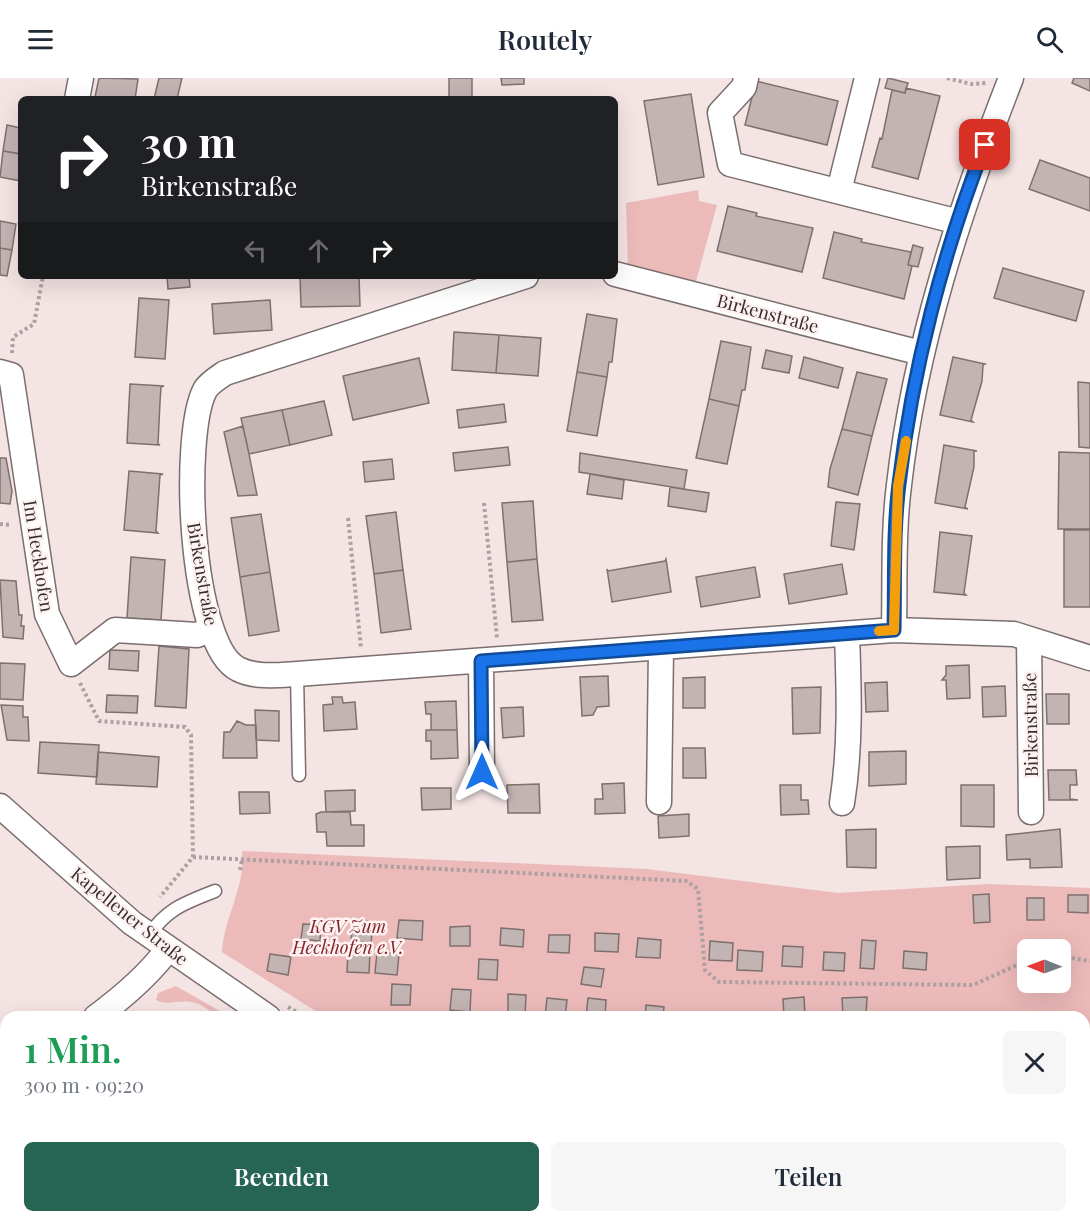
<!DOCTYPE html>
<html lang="de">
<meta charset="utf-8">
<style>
:root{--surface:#fff;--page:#f6f6f7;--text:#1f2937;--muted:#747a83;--accent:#266553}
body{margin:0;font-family:"Playfair Display",serif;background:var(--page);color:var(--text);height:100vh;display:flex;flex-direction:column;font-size:22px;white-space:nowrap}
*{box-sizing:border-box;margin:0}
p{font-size:20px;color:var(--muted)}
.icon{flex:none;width:33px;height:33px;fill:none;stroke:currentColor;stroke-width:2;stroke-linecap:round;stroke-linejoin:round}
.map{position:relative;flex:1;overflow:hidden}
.panel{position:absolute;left:0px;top:933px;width:1090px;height:212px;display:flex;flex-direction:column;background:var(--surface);border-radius:18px 18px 0 0;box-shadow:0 6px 24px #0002}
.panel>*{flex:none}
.top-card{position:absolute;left:18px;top:18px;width:600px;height:183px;border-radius:9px;box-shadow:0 6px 24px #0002;background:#202124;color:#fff;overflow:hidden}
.needle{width:39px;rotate:271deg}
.buttons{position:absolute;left:1017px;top:861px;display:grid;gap:12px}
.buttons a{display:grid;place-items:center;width:54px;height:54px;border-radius:9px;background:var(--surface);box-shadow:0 6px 24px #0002;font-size:30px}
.pin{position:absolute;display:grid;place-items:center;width:51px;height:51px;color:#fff;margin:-26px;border-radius:12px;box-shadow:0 3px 9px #0006}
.me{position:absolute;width:66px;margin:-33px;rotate:0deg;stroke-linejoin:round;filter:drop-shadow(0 0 4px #0008)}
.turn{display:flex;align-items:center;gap:21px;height:126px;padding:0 24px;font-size:27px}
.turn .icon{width:78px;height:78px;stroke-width:2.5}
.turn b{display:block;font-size:42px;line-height:51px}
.lanes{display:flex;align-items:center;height:57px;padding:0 24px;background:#0003;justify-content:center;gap:30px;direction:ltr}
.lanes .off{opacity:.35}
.round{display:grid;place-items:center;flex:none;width:63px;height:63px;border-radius:9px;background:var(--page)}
.summary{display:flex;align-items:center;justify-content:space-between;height:102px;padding:0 24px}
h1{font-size:36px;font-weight:600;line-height:45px;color:#1e9e55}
.button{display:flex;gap:12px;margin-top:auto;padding:12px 24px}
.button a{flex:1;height:69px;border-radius:9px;background:var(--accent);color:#fff;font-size:24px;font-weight:600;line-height:69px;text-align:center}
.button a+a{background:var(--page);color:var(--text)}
header{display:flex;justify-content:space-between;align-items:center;height:78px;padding:0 24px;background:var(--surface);font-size:27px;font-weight:600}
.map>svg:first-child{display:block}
.green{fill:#ecbab9;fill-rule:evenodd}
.building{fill:#c3b4b4;stroke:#7d706f;stroke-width:1.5}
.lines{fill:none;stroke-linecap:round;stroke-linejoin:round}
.service-casing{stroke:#7b6e6e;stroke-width:15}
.minor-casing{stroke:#7b6e6e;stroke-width:27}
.path{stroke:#aca0a0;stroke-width:4;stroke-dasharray:3 3;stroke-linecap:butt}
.service{stroke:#fff;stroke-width:12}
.minor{stroke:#fff;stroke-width:24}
.route-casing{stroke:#114b97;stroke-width:15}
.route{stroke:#1a73e8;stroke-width:10}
.slow{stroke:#f59e0b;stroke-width:10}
.labels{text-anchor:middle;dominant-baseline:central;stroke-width:5;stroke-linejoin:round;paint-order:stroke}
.street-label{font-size:18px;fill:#35302f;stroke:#fff2f2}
.park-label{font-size:18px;font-style:italic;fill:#81242b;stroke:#fff2f2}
</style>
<header><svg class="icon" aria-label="menu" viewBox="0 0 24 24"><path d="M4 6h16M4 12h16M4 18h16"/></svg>Routely<svg class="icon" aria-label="search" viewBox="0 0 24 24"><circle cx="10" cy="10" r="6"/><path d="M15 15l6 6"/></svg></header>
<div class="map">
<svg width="1090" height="1144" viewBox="0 0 1090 1144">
<rect width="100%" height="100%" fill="#f4e4e4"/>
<path class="green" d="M698,112l1,11 18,4 -22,80 -67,-17 -2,-65z
M242,773l405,18 191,24 150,-9 102,4v225l-5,1 -1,-97h-759l-103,-65c2,-35 24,-66 20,-101zM1028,872h32v32h-32z
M176,908l54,31c-19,0 -25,-14 -40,-15 -12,-2 -24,4 -34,-2l2,-7z
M441,1138h122l10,6h-149z
M667,1139l400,-1v1l-2,5h-388z"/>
<path class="building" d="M99,0l39,1 -3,20h-43l3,-2z
M159,0h23l-5,21h-23z
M449,0h23v21h-23z
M501,0h23v6l-22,1z
M888,0l20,5 -3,10 -20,-5z
M1074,0h16v13l-18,-8z
M756,3l82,20 -11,44 -82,-20z
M906,10l34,8 -22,83 -46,-12 8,-29 2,1 10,-49 13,3z
M691,16l13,83 -46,8 -14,-84z
M7,47l14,3v26l-18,-3z
M3,73l18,3v27l-21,-4z
M1040,82l50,18v33l-61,-22z
M728,128l29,7 -1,3 57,12 -11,44 -85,-21z
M0,143l16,3 -4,26 -12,-2z
M834,154l28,7 -1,3 50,10 -3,13 4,1 -8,33 -81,-21z
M913,167l10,3 -5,19 -10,-2z
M0,170l12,2 -5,26 -7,-1z
M1003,190l81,23 -8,30 -82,-23z
M167,198h22l1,11 -22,2z
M300,198h59l1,30 -59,1z
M139,220l30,2 -4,59 -30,-2z
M270,222l2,30 -58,4 -2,-30z
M587,236l30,5 -5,43h-3l-2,15 -30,-5z
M454,254l45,3 -3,38 -44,-3z
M499,257l42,3 -3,38 -42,-3z
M721,263l30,6 -6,43h-3l-3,16 -30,-7z
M766,272l26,6 -3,17 -27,-5z
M804,279l39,11 -5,20 -39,-10z
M953,279l32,7 -2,1 -1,16 -11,39 2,2 -33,-7z
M419,280l10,45 -76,17 -10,-44z
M577,294l30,5 -10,59 -30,-5z
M857,294l30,7 -15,57 -30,-7z
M1078,304l12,1v65l-11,-1z
M130,306l34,2 -3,1 -1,15 -2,42 2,1 -33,-2z
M709,321l30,7 -12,58 -31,-6z
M324,323l8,34 -42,10 -8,-35z
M504,326l2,18 -47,6 -2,-18z
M282,332l8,35 -41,9 -8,-36z
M243,348l6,28 8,41 -19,1 -14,-64z
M842,351l30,7 -14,59 -30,-8 2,-18z
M944,367l33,6h-3v16l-9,40 3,2 -33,-6z
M508,369l2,18 -55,6 -2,-18z
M1059,374l31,1v76h-32z
M580,375l107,17 -3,19 -105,-17z
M0,380h6l6,33 -2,13 -10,-1z
M392,381l2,20 -29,3 -2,-20z
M129,393l34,3 -3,1 -4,56 2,2 -34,-3z
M590,396l34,6 -2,19 -35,-5z
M670,409l39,6 -3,19 -38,-6z
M533,423l4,58 -30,3 -5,-59z
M836,424l24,2 -6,46 -23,-4z
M396,434l7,58 -29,4 -8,-58z
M261,436l9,58 -30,5 -9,-59z
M1064,452h26v77h-26z
M940,454l32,4 -8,57 2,2 -32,-3z
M131,479l34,3 -4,60 -34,-2z
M537,481l6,61 -31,2 -5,-60z
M666,481l5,33 -59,10 -5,-33 1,2 57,-10z
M842,486l5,30 -58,10 -5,-30z
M755,489l5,30 -59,10 -5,-30z
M403,492l8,59 -30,4 -7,-59z
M270,494l9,59 -30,5 -9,-59z
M0,502l16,1 3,34h3l-1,11h3l-1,13 -20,-2z
M159,568l30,3 -3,59 -31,-2z
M110,572l29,1 -1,20 -29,-2z
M0,585l25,1 -2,36 -23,-1z
M969,587l1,33 -23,1 -1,-19h-4l4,-5v-9z
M608,598l1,30 -12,1 -4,8 -11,1 -2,-39z
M705,599v31h-22v-30z
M887,604l1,29 -22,1 -1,-29z
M1005,608l1,30 -23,1 -1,-30z
M821,609l-1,46 -27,1 -1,-46z
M1046,616h23v30h-22z
M107,617l31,1 -1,17 -31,-1z
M332,619h10l1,6 12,-1 2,27 -33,2 -1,-26 10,-1z
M456,623l1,29h-26v-16h-5l-1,-12z
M1,627l22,1v11h5l1,24 -22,-1z
M523,629l1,29 -21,2 -2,-30z
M255,632l24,1v30l-23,-1z
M237,643l9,4h10l1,33h-34l1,-26h6z
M426,652h31l1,28 -27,1v-18h-5z
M40,664l59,3 -2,32 -59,-4z
M683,670h22l1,30h-23z
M906,673v33l-37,2v-34z
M98,674l61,5 -2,30 -61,-3z
M1048,692h28l1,15h-7v14l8,1h-29z
M624,705l1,30 -30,1v-15h8l-1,-15z
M539,706l1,29h-32l-1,-28z
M780,707h21v15h7l1,14 -28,1z
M961,707h33v42l-33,-1z
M421,710h30v21l-29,1z
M355,712v21l-29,1 -1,-21z
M239,714h30l1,21 -30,1z
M321,734h29l1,13h13v21h-37l-1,-14h-9l-1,-18z
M689,736v22l-30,2 -1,-22z
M876,751v39l-29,-1 -1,-37z
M1060,751l2,38 -32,1v-9l-23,1 -1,-25z
M980,768v32l-33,2 -1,-33z
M989,816l1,28 -16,1 -1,-28z
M1068,817h20v18l-20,-1z
M1027,820h17v22h-17z
M353,842l20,2 -2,21 -20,-2z
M399,842l24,1 -1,19 -25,-2z
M303,846l18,1 -1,16 -19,-2z
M470,848v20h-20v-19z
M501,850l23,2 -1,17 -23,-2z
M595,855l24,1 -1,18 -23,-1z
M549,857h21l-1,18 -21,-1z
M638,860l23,2 -1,18 -24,-1z
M862,862l14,1 -2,28 -14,-1z
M710,863l23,2 -1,18 -23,-1z
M783,868l20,1 -1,20 -20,-1z
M738,872l25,2 -1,19 -25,-1z
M348,873l22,1 -1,21 -22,-1z
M904,873l23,2 -1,17 -23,-2z
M377,874l22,2 -2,21 -22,-2z
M824,874l21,1 -1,18 -21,-1z
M270,876l21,3 -3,18 -21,-4z
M479,881l19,1 -1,20 -19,-1z
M584,889l20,2 -3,18 -20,-3z
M392,906l19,1 -1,20h-19z
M452,911l19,1 -1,22 -20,-2z
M508,916l18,1 -1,20h-17z
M804,919l1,19h-21l-1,-17z
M867,919l-1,19h-23l-1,-18z
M547,920l20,2 -2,17h-20z
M588,920l18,2 -1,17h-19z
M646,927l18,2 -1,10h-18z
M271,1138h56l2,6h-73z"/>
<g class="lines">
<g class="service-casing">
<path id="service" d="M297,596l2,101
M149,857c19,-27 36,-32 66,-44
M1084,1044l6,-1
M1084,1121l6,1"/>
</g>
<g class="minor-casing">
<path id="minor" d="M746,0l-2,9 -24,26 10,51 229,58
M77,21l4,-21
M839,113l28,-113
M615,196l306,79
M526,198l-301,97c-6,4 -16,10 -20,17 -24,46 -15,255 33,279 17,9 42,6 59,5l597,-44 120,4 76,24
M0,294l11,3 36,239 24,50 44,-34 82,5 14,-6
M894,552c1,-48 -1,-98 5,-145 16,-141 61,-276 112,-407
M1029,561l2,173
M481,583l1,111
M659,724l2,-154
M842,725c9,-57 7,-113 5,-169
M0,728l132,117 136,94
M96,939c27,-20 52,-41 72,-68
M0,992l6,-3
M617,1138l10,6"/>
</g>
<path class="path" d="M947,0l24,6 15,-1
M12,275l1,-16 21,-13 9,-48
M484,425l13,135
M348,440l13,130
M0,446l11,1
M80,605l19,38 86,6 6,8 2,122 -33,40
M193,779l493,24 12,8 7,81 14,12 254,3 55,-25
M240,792l2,-10
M1060,878l30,5
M288,929l17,10
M572,1138l10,6
M654,1138l9,6"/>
<use href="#service" class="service"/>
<use href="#minor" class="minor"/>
</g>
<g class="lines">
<g class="route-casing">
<path id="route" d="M482,694l-1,-111 413,-31c1,-48 -1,-98 5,-146 13,-113 44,-232 86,-339"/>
</g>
<use href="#route" class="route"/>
<path class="slow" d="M879,553l15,-1 4,-144 8,-45"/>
</g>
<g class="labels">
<g class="street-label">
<text transform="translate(768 235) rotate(15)">Birkenstraße</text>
<text transform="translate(39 478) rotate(81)">Im Heckhofen</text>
<text transform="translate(203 496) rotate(80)">Birkenstraße</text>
<text transform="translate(1030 647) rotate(-91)">Birkenstraße</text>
<text transform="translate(130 838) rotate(39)">Kapellener Straße</text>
</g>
<g class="park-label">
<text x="348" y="848">KGV Zum<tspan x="348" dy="21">Heckhofen e.V.</tspan></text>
</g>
</g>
</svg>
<div class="buttons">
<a><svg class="needle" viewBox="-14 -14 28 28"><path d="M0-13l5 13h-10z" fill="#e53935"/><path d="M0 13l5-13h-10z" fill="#747a83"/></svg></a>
</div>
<div class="pin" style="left:985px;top:67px;background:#d93025"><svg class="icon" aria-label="arrive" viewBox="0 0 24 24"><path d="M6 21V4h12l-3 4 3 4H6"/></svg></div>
<svg class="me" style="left:482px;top:694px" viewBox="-20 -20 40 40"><path d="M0-17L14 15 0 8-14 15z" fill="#1a73e8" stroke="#fff" stroke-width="4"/></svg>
<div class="top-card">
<div class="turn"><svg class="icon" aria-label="right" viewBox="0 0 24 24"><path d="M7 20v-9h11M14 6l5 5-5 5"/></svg><div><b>30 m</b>Birkenstraße</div></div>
<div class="lanes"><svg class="icon off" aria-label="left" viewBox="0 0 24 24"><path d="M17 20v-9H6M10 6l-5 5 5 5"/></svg><svg class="icon off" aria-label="ahead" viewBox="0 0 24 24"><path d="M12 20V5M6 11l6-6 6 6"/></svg><svg class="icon" aria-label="right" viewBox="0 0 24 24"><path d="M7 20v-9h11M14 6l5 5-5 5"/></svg></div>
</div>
<section class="panel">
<div class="summary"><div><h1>1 Min.</h1><p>300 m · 09:20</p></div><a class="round"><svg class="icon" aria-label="close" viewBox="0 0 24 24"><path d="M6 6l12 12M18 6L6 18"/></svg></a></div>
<div class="button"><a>Beenden</a><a>Teilen</a></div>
</section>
</div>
